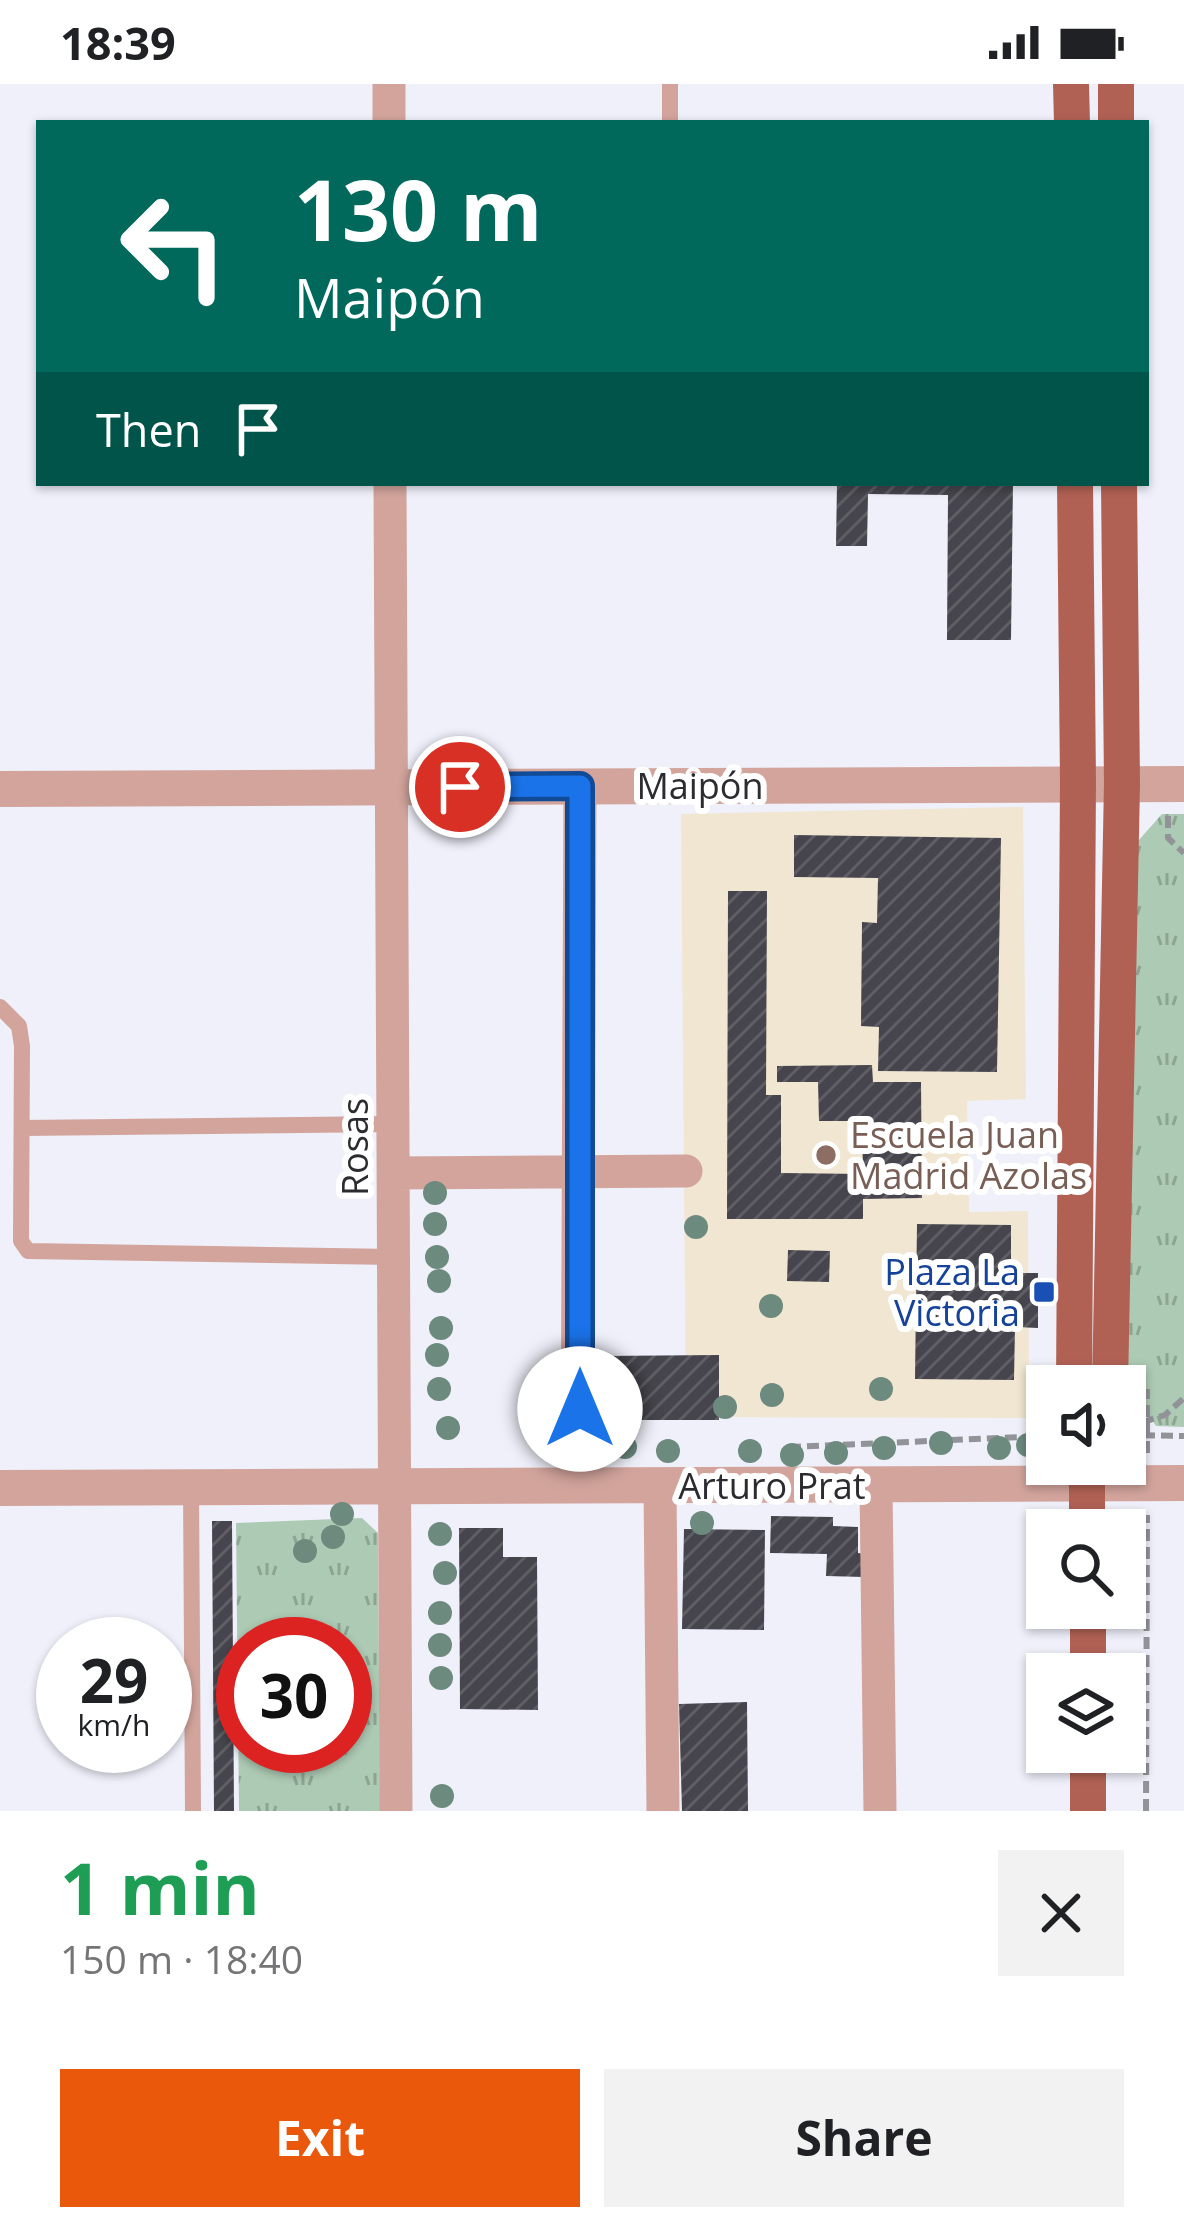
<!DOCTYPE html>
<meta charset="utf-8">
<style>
:root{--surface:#fff;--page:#f2f2f2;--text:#202124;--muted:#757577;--accent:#ea580c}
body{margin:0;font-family:"Open Sans",sans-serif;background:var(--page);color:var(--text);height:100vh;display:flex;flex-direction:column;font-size:45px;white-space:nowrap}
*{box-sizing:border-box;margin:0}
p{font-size:39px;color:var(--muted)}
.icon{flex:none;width:66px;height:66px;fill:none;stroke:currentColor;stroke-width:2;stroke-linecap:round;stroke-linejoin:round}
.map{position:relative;height:1727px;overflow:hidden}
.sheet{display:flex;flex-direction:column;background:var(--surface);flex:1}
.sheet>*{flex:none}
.hud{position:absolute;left:36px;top:36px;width:1113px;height:366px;border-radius:0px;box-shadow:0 3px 9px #0004;background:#00695c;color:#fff;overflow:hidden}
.controls{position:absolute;left:1026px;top:1281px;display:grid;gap:24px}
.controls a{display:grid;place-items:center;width:120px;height:120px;border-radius:0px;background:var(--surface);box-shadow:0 3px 9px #0004;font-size:60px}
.speed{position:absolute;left:36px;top:1533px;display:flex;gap:24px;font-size:60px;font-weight:700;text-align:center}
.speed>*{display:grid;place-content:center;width:156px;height:156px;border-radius:50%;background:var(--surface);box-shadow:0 3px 9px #0004;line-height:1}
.speed small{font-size:30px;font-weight:400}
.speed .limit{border:18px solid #d22;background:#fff;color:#111}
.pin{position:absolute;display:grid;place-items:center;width:102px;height:102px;color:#fff;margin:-51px;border:6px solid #fff;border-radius:50%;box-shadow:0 3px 12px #0007}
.me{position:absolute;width:132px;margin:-66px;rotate:0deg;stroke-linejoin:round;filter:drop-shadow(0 0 9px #0008)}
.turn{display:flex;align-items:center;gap:42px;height:252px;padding:0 60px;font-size:54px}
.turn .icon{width:156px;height:156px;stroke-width:2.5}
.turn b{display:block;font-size:84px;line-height:102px}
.then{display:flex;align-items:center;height:114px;padding:0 60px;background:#0003;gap:24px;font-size:45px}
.round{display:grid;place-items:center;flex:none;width:126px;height:126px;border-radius:0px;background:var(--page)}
.headline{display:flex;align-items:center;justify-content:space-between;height:204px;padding:0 60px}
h1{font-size:72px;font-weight:700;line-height:90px;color:#1e9e55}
.primary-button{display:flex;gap:24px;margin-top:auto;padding:24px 60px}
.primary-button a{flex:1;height:138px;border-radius:0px;background:var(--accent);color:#fff;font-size:48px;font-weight:700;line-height:138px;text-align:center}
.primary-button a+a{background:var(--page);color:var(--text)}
.status{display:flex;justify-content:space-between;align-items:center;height:84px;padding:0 60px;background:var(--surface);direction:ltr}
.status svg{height:33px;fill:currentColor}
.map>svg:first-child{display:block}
.education{fill:#f1e6d1}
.grass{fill:url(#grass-tufts);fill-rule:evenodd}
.building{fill:url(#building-hatch)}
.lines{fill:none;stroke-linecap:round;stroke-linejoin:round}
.path{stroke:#929299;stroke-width:6;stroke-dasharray:12 6;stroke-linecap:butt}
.service{stroke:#d2a49c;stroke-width:16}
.minor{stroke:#d2a49c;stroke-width:33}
.tertiary{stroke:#d2a49c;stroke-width:36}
.primary{stroke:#b16154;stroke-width:36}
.tree{fill:#6c8a7e}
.route-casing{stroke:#114b97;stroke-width:30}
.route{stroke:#1a73e8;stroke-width:21}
.education-dot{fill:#8d6e63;stroke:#fff;stroke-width:4.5}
.transit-dot{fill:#1a4fb4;stroke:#fff;stroke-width:4.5}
.labels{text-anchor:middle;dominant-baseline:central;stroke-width:12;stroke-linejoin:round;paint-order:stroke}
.street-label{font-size:36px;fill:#2c2c30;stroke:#fff}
.education-label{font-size:36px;fill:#785e54;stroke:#fff;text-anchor:start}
.transit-label{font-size:36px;fill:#164399;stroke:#fff;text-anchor:end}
</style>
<div class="status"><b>18:39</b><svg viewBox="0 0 49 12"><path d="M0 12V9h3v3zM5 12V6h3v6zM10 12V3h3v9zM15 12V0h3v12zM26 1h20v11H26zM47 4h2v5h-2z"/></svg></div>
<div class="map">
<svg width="1184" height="1727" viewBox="0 0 1184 1727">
<defs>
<pattern id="grass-tufts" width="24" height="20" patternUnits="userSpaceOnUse" patternTransform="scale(3)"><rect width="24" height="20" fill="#adcab4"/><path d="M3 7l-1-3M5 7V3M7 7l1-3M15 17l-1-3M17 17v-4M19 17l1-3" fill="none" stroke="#8da493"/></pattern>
<pattern id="building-hatch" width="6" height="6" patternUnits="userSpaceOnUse" patternTransform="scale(3)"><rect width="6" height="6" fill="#46454d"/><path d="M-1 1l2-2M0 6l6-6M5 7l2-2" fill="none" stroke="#5e5e64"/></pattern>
</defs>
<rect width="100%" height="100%" fill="#eff0fa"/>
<path class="education" d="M1023,723l3,292 -59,2 2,111 59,-1 1,207 -343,-1 -5,-603z"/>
<path class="grass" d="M1162,730h22v613l-28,-1 -33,-48 7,-528z
M362,1434l16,15 2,278h-141l-3,-288zM243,1560h102v102h-102z"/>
<path class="building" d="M837,399h176l-2,157h-64l1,-145 -80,-1 -1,52h-31z
M794,751l207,3 -4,234 -119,-1 1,-44 -18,-1 1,-104 15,1 1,-45 -84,-1z
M728,807h39l-1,204h15v78l82,1 -1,-53h-43l-1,-39h-41v-16l95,-1 1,17h48l1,116 -59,1v20h-136z
M917,1140l94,1v48h27v55l-23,-1 -1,53 -99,-1z
M788,1166l42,1 -1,31 -42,-1z
M719,1271v65h-116v-64z
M771,1432l62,1v9l25,1v26l7,1 -1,23 -38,-1 1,-22 -57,-1z
M212,1437h20l2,290h-20z
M459,1444h44v29h34l1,153 -78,-1z
M684,1445l81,1 -1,100 -82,-1z
M747,1618l1,109h-66l-3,-107z"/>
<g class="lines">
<path class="path" d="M1168,732v22l16,15
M1125,1344l40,-13 19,-17
M1125,1351l59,1
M789,1363l258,-11
M1147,1369v-64
M1146,1727l1,-296"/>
<path class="service" d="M670,0v39
M0,923l19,19 3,20 -1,195 7,10 366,6
M22,1044l371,-4
M191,1404l2,323"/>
<path class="minor" d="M389,0v39
M390,399l6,1328
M393,1089l293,-2
M876,1401l4,326
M577,1402l3,-700
M660,1402l3,325"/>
<path class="tertiary" d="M0,705l1184,-5
M0,1404l1184,-5"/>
<path class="primary" d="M1071,0l1,39
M1116,0v39
M1074,1302l4,-604 -3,-299
M1110,1302l12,-602 -3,-301
M1082,1380l5,21v45
M1088,1524v66
M1088,1668v59"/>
</g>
<g class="tree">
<circle cx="435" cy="1109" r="12"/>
<circle cx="435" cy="1140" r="12"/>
<circle cx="696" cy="1143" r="12"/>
<circle cx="437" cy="1173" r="12"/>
<circle cx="439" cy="1197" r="12"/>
<circle cx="771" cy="1222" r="12"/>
<circle cx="441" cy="1244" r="12"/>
<circle cx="437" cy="1271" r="12"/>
<circle cx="439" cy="1305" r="12"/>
<circle cx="881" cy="1305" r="12"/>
<circle cx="594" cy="1306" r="12"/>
<circle cx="772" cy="1311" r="12"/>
<circle cx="725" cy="1323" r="12"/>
<circle cx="448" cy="1344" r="12"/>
<circle cx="941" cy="1359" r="12"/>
<circle cx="1028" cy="1361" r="12"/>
<circle cx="625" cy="1363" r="12"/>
<circle cx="549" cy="1364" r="12"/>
<circle cx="884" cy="1364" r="12"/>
<circle cx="999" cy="1364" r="12"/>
<circle cx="668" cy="1367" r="12"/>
<circle cx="750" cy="1367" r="12"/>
<circle cx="836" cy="1369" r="12"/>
<circle cx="792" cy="1371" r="12"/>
<circle cx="342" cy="1430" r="12"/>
<circle cx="702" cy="1439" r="12"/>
<circle cx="440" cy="1450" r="12"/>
<circle cx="333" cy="1453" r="12"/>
<circle cx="305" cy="1467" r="12"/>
<circle cx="445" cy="1489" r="12"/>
<circle cx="440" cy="1529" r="12"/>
<circle cx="440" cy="1561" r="12"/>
<circle cx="441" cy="1594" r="12"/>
<circle cx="442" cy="1712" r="12"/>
</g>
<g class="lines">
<g class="route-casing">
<path id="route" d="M460,703l120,-1v623"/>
</g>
<use href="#route" class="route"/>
</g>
<circle class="education-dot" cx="826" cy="1071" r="12"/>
<rect class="transit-dot" x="1032" y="1196" width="24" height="24" rx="6"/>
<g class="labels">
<g class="street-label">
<text x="700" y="701">Maipón</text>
<text transform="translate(354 1063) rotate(-90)">Rosas</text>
<text x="772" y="1401">Arturo Prat</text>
</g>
<g class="education-label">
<text x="850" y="1050">Escuela Juan<tspan x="850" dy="41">Madrid Azolas</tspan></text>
</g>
<g class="transit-label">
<text x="1020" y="1187">Plaza La<tspan x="1020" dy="41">Victoria</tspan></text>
</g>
</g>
</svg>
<div class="controls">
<a><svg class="icon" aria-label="sound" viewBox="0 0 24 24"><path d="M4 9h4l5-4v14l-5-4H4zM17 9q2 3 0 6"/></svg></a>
<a><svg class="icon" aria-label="search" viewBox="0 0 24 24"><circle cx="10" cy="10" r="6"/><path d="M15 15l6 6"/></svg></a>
<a><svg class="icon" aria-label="layers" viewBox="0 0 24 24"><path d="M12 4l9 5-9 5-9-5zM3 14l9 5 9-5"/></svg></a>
</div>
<div class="speed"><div>29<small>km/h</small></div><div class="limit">30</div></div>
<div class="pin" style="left:460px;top:703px;background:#d93025"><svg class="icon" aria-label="arrive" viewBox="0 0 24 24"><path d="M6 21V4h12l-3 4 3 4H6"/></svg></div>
<svg class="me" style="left:580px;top:1325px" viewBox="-20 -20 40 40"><circle r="19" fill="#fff"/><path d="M0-13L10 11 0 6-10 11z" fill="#1a73e8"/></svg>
<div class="hud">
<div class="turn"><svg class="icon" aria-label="left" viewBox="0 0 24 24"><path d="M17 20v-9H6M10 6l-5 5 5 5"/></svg><div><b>130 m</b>Maipón</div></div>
<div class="then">Then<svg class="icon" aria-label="arrive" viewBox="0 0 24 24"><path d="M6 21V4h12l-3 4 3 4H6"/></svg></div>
</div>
</div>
<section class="sheet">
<div class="headline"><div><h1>1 min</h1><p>150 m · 18:40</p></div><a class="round"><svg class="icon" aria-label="close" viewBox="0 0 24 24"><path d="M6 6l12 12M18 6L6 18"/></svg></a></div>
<div class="primary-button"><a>Exit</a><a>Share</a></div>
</section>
